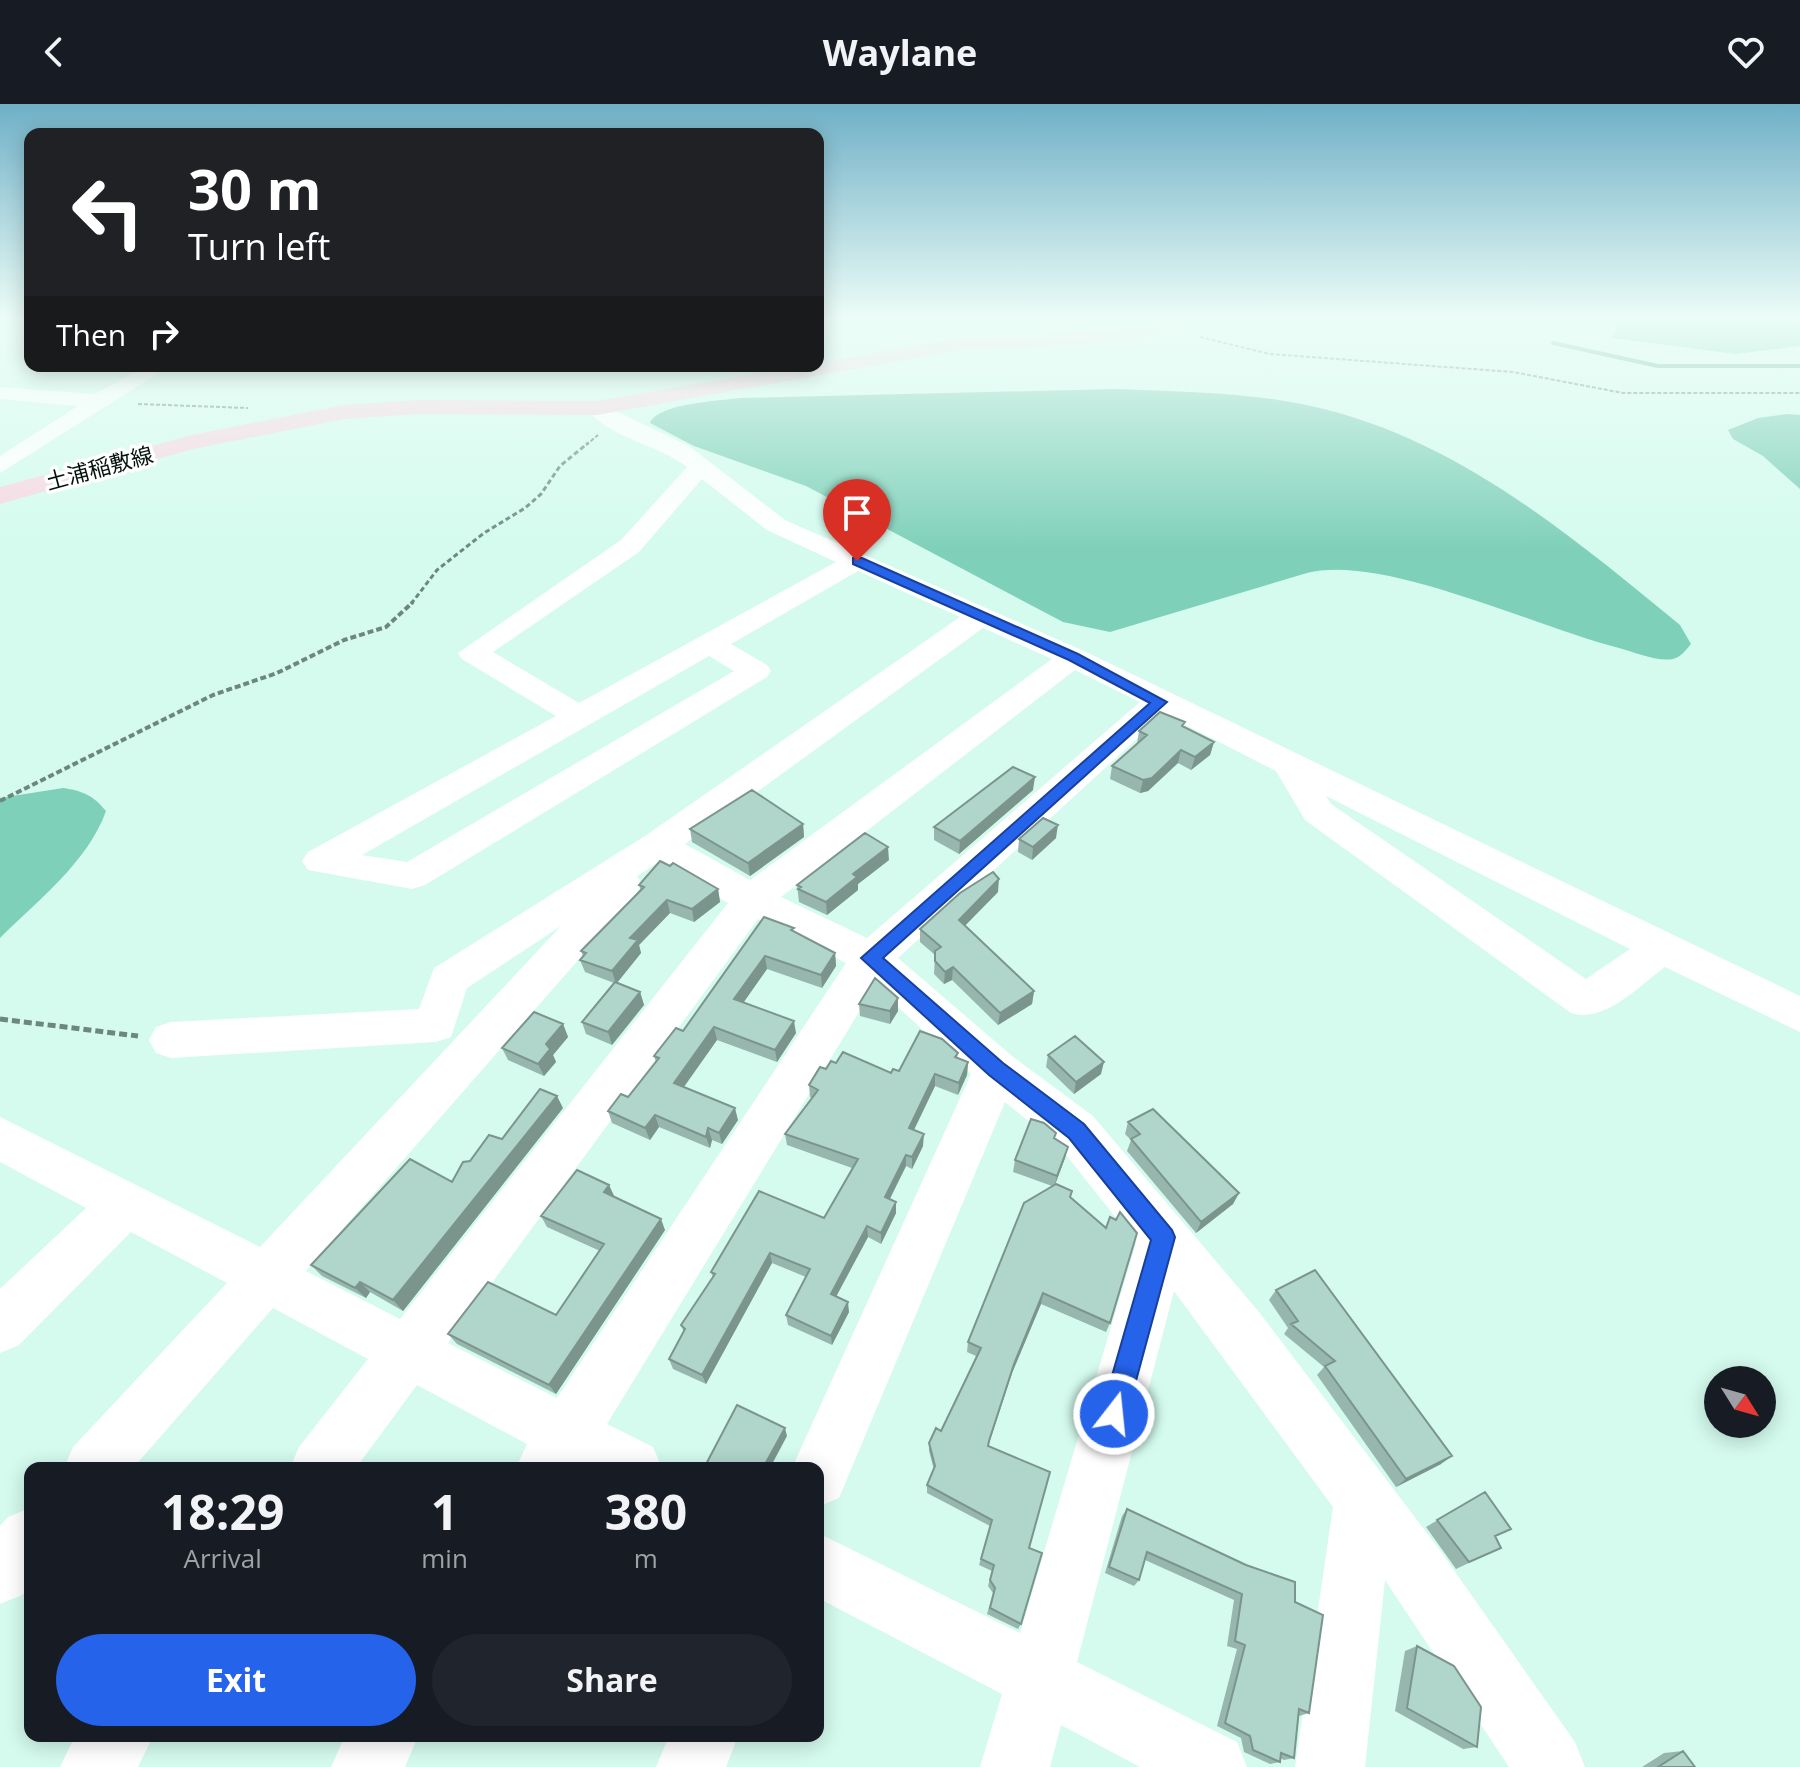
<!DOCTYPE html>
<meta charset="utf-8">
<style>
:root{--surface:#171b24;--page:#20242c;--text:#f1f3f6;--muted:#9ea1a6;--accent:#2563eb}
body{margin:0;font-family:"Open Sans","Noto Sans JP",sans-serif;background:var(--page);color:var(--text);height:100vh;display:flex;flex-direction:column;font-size:30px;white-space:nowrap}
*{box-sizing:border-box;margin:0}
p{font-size:26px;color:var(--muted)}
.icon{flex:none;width:44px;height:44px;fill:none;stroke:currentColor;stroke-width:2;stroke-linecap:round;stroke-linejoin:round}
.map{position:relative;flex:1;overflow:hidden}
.drawer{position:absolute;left:24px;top:1358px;width:800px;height:280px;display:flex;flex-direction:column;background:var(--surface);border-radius:16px;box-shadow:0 4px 20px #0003}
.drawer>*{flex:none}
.hud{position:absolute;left:24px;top:24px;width:800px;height:244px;border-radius:16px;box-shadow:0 4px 20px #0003;background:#202124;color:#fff;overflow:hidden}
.needle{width:52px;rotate:127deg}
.tools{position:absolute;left:1704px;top:1262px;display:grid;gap:16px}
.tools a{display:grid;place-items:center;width:72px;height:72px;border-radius:50%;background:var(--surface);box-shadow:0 4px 20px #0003;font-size:40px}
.pin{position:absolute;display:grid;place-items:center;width:68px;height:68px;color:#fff;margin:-82px -34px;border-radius:50% 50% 50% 0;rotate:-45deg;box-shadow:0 0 8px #0007}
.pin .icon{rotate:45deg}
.me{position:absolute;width:88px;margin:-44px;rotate:16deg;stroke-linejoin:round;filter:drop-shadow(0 0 6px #0008)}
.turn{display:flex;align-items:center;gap:28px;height:168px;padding:0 32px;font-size:36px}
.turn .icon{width:104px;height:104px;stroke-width:2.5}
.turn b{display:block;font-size:56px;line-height:68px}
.then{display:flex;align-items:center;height:76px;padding:0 32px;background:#0003;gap:16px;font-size:30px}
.eta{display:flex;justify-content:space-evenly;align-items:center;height:136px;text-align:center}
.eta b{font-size:48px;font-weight:700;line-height:56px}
.action{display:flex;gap:16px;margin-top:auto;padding:16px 32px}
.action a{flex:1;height:92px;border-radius:48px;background:var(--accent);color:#fff;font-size:32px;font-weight:700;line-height:92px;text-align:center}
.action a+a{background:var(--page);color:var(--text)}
header{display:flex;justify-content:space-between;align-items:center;height:104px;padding:0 32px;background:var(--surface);font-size:36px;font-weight:700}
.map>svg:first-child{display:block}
.forest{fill:#7fd0b9}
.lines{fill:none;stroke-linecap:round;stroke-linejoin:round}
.stream{stroke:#59aa95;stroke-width:4}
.path-far3{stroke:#6d877f;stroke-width:2;stroke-dasharray:4 2;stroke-linecap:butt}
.path-far2{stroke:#6d877f;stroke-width:3;stroke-dasharray:5 3;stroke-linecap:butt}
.path-far1{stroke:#6d877f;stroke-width:4;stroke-dasharray:6 3;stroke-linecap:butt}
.path{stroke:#6d877f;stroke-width:5;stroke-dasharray:8 4;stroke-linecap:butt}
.minor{fill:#fff;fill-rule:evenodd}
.major{fill:#f8d6e3;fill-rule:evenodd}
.wall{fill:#97b7ae}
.shaded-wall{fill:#7b958d}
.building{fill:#b0d5ca;stroke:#7b958d;stroke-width:2}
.route{fill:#2563eb;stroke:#184099;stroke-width:2}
.labels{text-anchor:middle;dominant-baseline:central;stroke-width:7;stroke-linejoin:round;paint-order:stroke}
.far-street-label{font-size:22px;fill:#05130f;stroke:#fff}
</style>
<header><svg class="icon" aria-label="back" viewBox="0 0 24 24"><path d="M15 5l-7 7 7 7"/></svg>Waylane<svg class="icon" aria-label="heart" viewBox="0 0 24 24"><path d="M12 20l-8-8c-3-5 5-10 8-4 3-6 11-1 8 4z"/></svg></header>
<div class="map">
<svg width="1800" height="1663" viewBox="0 0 1800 1663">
<rect width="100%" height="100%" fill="#d4fbee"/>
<path class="forest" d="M1602,213h198v29l-65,8 -123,-16 6,-12z
M1116,285c65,3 131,3 195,17 143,31 258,128 369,219l11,19c-5,6 -10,13 -18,15 -16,3 -39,-7 -54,-11 -81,-20 -237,-95 -312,-75l-197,59 -47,-10 -257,-136 -112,-40 -44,-23c9,-20 69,-22 90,-25z
M1787,310l13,1v74l-37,-33 -30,-17 -5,-9 30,-12z
M63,684c20,3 30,7 43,23 -18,51 -69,90 -106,127v-140z"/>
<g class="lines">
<path class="stream" d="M1553,239l105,23h142"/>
<path class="path-far3" d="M1200,233l70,17 243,18 110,21h177
M138,300l110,4
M586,341l12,-10"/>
<path class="path-far2" d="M411,500l26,-34 47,-37 41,-25 16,-14 19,-28 28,-23"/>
<path class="path-far1" d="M0,697l213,-106 64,-22 67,-33 42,-13 27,-25"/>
<path class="path" d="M0,915l138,17"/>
<path class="minor" d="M146,262h24l-170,107v-17l78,-50 -78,-7v-12l95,7z
M597,298l92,44 96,74 299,131 716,345v36l-135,-65c-26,19 -61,57 -94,46l-266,-193 -29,-49 -112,-57 -266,244 114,98 81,60 166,196 180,237 136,193 10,25h-76l-124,-187 -20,187h-70l38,-260 -159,-216 -97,371 160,80 10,25h-107l-79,-42 -11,42h-70l22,-73 -184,-96v-65l202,100 116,-390 -77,-97 -54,-44 -166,396 -21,9v-39h-26l179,-394 -96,-88 -268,438 46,23 9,21h-146l11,-24 -110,-59 -61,83h-66l9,-21 69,-88 -95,-51 -140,160h-69l9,-21 154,-164 -96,-51 -112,113 -19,8v-64l86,-81 -86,-46v-45l260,130 301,-321 -94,62 -16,49 -15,5 -265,16 -15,-5 -7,-13 7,-13 15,-5 248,-13 15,-41 211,-132 315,-219 -102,-46 -127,73 36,21 4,6 -4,6 -342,208 -13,4 -104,-19 -6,-9 6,-9 248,-136 -94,-57 -4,-6 163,-113 66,-73c-29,-23 -79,-29 -101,-59zM702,375l65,51 69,32 -257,141 -86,-51 146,-100zM983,524l69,31 -302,221 -65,-36zM709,552l25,15 -327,191 -45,-7zM1075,566l65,32 -273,236 -86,-41zM1326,692l304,153 -44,30 -255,-175zM659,758l69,41 -328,416 -94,-48 330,-377 6,-10 -5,-8zM758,815l88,44 -289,435 -109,-55z
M30,1404v78l-8,9 -22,9v-78l8,-9z
M75,1632h78l-15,31h-78z
M345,1632h73l-13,31h-74z
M669,1632h69l-12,31h-70z"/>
<path class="major" d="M1174,213h30l-3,4 -63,20 -182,10 -359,64 -179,-1 -74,5 -151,30 -193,55v-17l192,-52 152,-30 74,-5 179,1 202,-35h19v-3l138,-24 180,-10z"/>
</g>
<path class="wall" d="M1184,623l30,15 -4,13 -19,15 -13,-7 -30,28 -8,2 -30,-14 2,-13 25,-22 2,-13z
M1033,686l-74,64 -25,-14v-13z
M803,720l1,13 -54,39 -58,-34 -2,-13z
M1056,734l-24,22 -14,-8 1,-13z
M889,756l-31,24v6l-31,25 -28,-13 -2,-17z
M639,781l79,4 2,13 -26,20 -24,-9 -31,32 2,8 -24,30 23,9 4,13 -32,40 -26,-11 -4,-12 32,-39 -29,-11 -5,-12 3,-4 -2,-5 60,-60z
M998,788l-33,33 69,66 -2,13 -34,21 -46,-45 -8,4 -10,-10 1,-19 -15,-13v-13z
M764,813l71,36 1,13 -14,22 -55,-19 -24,33 53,31 -19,29 -60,-22 -33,47 54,33 -16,24 -10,-4 -2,8 -51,-21 -9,13 -38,-17 -4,-12 20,-14 28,-35 -2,-6 29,-25z
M859,900l39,7 -8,13 -30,-8z
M563,920l5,13 -15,18 3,7 -12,14 -36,-16 -6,-12z
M958,949l-1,5 11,4 -1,13 -9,20 -23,-9 -21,44 9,16 -11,23 -6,-3 -16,33 6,3v11l-15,31 -13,-7 -32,60 13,15 -17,33 -44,-20 -2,-10 20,-38 -34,-14 -66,121 -33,-15 -4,-10 15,-27 -3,-7 32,-48 -2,-5 113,-54 28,-50 -65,-23 -2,-11 27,-36 -2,-1 -1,-12 17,-16 10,-6 55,10z
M1048,951l53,19 -27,20 -28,-27z
M563,1004l-160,203 -33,-19 -4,6 -44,-22 -11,-11 141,-83 18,-21 32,-22z
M1128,1018l111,71 -6,11 -37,29 -69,-82 4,-11 -6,-6z
M1055,1034l10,20 -10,27 17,6 -2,7 40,125 -4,9 -65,-28 -29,69 -24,73 41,102 -8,76 -3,5 -31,-15 6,-21 -5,-7 4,-15 -13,-6 11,-39 -63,-33v-8l7,-15 -5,-19v-8l12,-12 35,-75 -9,-4 1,-10 84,-156 -39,-14 2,-12z
M609,1081l5,11v1l51,33 -109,164 -99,-50 -9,-10 108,-19 44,-64 -53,-24 -6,-11z
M1276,1186l165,174 -45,23 -79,-112 7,-8 -40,-33 4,-6 -19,-28z
M1485,1388l10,45 6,11 -45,21 -30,-42z
M1127,1405l168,93 14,111 -10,3 -5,42 -10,2 -4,-2v4l-10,2 -26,-12 -3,-14 -24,-12 20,-77 -10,-3 7,-46 -89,-40 -6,20 -5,6 -29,-13 17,-57z
M1417,1542l60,101 -14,2 -68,-38 10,-60z
M1683,1647l12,16h-53l22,-14z"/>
<path class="shaded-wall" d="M1214,638l-4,13 -19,15 4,-13z
M1181,646l-3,13 -30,28 -8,2 3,-13z
M1035,673l-2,13 -74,64 1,-13z
M803,720l1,13 -54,39 -2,-13z
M1058,721l-2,13 -24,22 1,-13z
M888,743l1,13 -31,24v6l-31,25 -1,-13 27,-28z
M999,775l-1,13 -40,41 1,-13z
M718,785l2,13 -26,20 -2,-13z
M667,796l3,13 -31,32 2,8 -25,31 -4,-13 18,-33z
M835,849l1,13 -14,22 -1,-13z
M765,852l2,13 -30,43 -3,-13z
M953,863l-1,13 -8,4 1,-12z
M1034,887l-2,13 -34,21 2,-12z
M640,888l4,13 -32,40 -4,-13z
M898,894v13l-8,13v-13z
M794,917l2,12 -19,29 -2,-12z
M563,920l5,13 -15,18 3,7 -12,14 -6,-12 8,-20z
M714,923l3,13 -39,55 -4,-12z
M968,958l-1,13 -9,20 1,-12z
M1104,958l-3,12 -27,20 2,-12z
M935,970v12l-26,54v-12z
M557,992l6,12 -160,203 -10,-11z
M735,1004l3,12 -16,24 -3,-11z
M655,1011l4,12 -9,13 -5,-12z
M708,1024l4,12 -2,8 -4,-11z
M924,1030l-1,12 -11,23v-12z
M1068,1043l-3,11 -11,29 3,-11z
M906,1051v11l-21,42v-11z
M609,1081l5,11 -5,8 -5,-12z
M1239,1089l-6,11 -37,29 5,-11z
M896,1098v11l-15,31v-11z
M661,1115l4,11 -109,164 -7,-9z
M867,1122l1,11 -36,67 -1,-10z
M770,1149l2,10 -66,121 -4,-9z
M360,1178l10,10 -4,6 -11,-10z
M1043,1189l-2,11 -29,69 -25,76 27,-85z
M848,1198l1,10 -17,33 -1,-9z
M785,1324l2,8 -17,32h-7z
M1452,1352l-11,8 -45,23 10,-8z"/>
<path class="building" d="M1160,608l25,10 -3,4 32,16 -19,15 -14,-7 -29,28 -9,2 -31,-14 35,-31 -8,-4z
M1013,663l22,10 -75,64 -26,-14z
M752,686l51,34 -55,39 -58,-34z
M1043,714l15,7 -25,22 -14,-8z
M865,729l23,14 -35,27 4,3 -31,25 -28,-13 3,-2 -4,-2z
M660,757l10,5 3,-3 45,26 -26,20 -25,-9 -37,38 8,2 -26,31 -32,-11 6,-7 -5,-2 63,-64 -5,-2z
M993,768l6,7 -40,41 75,71 -34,22 -47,-46 -8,5 -10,-11v-10l6,-4 -21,-18 40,-36z
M764,813l30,11 -3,2 44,23 -14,22 -56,-19 -31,43 60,22 -19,29 -61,-23 -40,56 61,25 -16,25 -11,-5 -2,9 -51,-22 -10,13 -37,-17 13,-17 7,3 31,-39 -5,-2 22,-28 7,3z
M875,874l23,20 -8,13 -31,-7z
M615,878l25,10 -32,40 -26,-10z
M534,908l29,12 -17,20 4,5 -12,15 -36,-16z
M920,927l22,8 16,14 -3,4 13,5 -9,21 -24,-9 -26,54 15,6 -12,23 -6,-2 -21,42 11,5 -15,31 -14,-7 -36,68 17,8 -17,34 -45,-21 24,-46 -40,-16 -68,122 -33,-16 16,-30 -4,-4 34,-51 -4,-2 48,-81 65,27 34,-59 -73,-25 33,-44 -9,-5 11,-18 6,2 5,-8 5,2 7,-11 48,21 2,-4 6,2z
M1075,932l29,26 -28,20 -28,-27z
M540,985l17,7 -164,204 -33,-18 -5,6 -44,-23 99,-106 42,23 11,-20 7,-1 19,-26 13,4z
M1153,1005l86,84 -38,29 -70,-83 9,-5 -12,-12z
M1031,1015l13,4 12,10 -2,5 14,9 -11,29 -42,-16z
M577,1066l32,15 -5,7 57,27 -112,166 -101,-51 40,-52 68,33 48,-71 -63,-28z
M1056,1080l16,7 -2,6 36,31 4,-11 6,3 4,-8 17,21 -27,90 -67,-30 -29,71 -25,77 -1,5 62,26 -21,76 13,5 -21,71 -31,-16 5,-20 -5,-8 4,-15 -13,-6 11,-39 -65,-35 8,-19 -6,-23 7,-15 5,3 40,-83 -13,-6 56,-139z
M1315,1166l137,186 -46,23 -81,-113 10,-5 -44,-37 7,-3 -22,-31z
M737,1301l48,23 -22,40h-59z
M1485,1388l26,37 -16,7 6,12 -32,14 -32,-42z
M1127,1405l119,56 49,17v20l28,13 -14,98 -10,-4 -5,49 -13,-5 -1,9 -27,-12 -3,-14 -25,-13 20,-78 -10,-4 7,-47 -95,-42 -8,28 -30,-13z
M1417,1542l37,20 27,41 -4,40 -70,-39z
M1683,1647l12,16h-37z"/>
<linearGradient id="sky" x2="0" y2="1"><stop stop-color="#6fb0c7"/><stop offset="0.48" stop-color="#ecfdf7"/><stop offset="1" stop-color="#ecfdf7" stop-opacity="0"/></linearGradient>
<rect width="1800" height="446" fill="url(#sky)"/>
<path class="route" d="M853,454h9l216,96 89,48 -284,256 120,105 81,61 88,106 3,7 -48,177 -4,9 -9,4 -9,-4 -4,-9 50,-174 -82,-102 -80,-63 -128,-117 289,-255 -81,-43 -216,-96z"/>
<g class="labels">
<g class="far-street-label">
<text transform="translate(99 363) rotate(-15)">土浦稲敷線</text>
</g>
</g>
</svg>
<div class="tools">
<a><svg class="needle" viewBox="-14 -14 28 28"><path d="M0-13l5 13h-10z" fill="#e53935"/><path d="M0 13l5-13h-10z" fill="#9ea1a6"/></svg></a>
</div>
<div class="pin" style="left:857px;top:457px;background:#d93025"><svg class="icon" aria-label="arrive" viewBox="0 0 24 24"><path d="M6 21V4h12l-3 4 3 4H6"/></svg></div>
<svg class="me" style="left:1114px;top:1310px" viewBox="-20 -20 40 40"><circle r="17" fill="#2563eb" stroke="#fff" stroke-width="3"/><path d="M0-11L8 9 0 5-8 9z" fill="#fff"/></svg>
<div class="hud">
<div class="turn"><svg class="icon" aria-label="left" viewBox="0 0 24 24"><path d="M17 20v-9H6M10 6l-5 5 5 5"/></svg><div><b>30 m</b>Turn left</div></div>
<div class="then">Then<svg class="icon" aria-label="right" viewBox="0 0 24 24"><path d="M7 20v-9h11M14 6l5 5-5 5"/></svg></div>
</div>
<section class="drawer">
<div class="eta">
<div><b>18:29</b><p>Arrival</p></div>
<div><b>1</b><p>min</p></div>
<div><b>380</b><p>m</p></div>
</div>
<div class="action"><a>Exit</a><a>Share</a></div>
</section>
</div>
